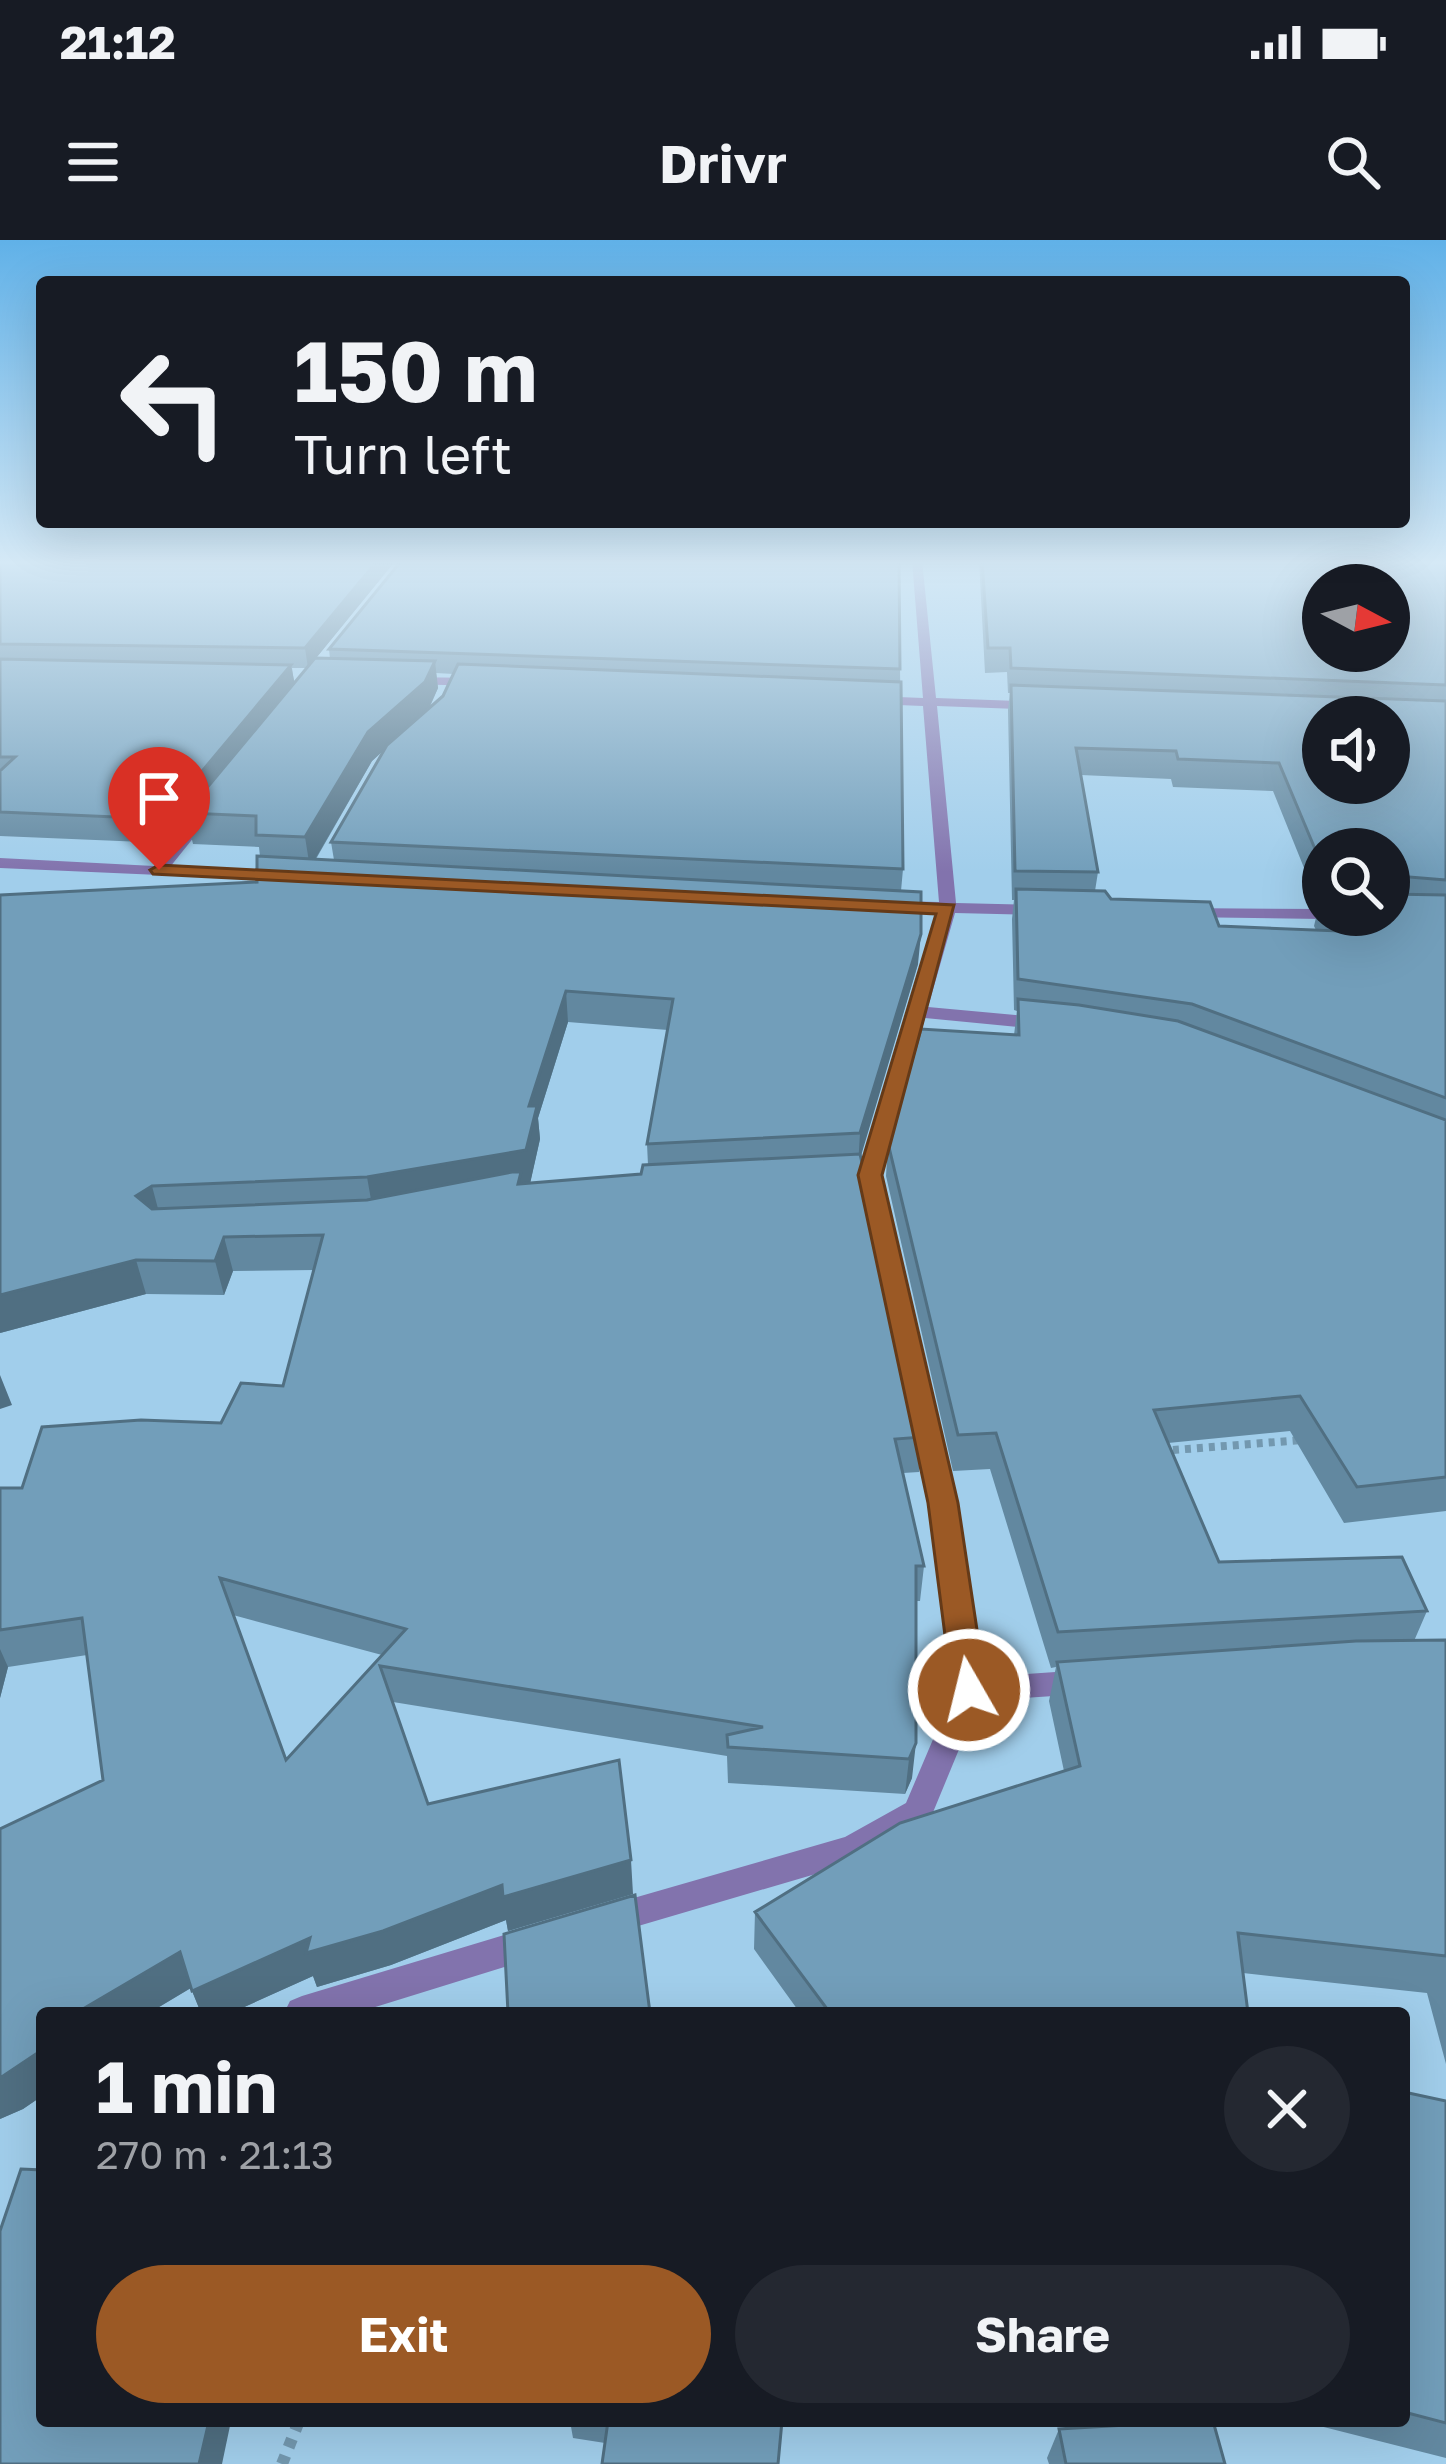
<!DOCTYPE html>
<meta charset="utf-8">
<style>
:root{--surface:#171b24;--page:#242831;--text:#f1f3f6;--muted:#9ea1a6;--accent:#9b5925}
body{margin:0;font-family:"Golos Text",sans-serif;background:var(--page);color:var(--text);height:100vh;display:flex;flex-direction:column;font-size:45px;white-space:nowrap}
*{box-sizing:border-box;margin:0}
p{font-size:39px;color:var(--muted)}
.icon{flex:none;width:66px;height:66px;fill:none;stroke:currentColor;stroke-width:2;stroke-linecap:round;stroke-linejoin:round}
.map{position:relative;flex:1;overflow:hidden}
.details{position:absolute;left:36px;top:1767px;width:1374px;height:420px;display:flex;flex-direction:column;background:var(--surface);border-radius:12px;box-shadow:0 12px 48px #0002}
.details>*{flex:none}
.banner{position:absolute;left:36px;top:36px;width:1374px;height:252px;border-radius:12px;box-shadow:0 12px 48px #0002;background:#171b24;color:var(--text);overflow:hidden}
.needle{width:78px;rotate:97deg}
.tools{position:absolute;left:1302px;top:324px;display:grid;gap:24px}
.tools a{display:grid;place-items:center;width:108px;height:108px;border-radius:50%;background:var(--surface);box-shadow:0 12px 48px #0002;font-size:60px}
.pin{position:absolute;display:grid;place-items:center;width:102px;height:102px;color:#fff;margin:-123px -51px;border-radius:50% 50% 50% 0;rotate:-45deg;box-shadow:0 0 12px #0007}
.pin .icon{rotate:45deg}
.me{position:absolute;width:132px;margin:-66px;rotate:352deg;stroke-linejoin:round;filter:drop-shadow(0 0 9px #0008)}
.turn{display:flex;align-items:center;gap:42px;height:252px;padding:0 60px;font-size:54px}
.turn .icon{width:156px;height:156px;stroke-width:2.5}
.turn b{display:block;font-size:84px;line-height:102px}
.round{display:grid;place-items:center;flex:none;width:126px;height:126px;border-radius:63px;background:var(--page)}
.headline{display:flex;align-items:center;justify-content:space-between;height:204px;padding:0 60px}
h1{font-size:72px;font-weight:700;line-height:90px}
.cta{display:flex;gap:24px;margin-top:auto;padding:24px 60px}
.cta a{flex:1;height:138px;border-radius:72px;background:var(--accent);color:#fff;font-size:48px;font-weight:700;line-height:138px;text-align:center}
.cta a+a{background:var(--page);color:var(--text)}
.status{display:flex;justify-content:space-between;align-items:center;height:84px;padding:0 60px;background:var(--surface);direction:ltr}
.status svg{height:33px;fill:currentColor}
header{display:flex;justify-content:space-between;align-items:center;height:156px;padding:0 60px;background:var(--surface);font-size:54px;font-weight:700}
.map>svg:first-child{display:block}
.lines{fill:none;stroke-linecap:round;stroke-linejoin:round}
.path-far1{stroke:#7398af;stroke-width:8;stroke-dasharray:6 6;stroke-linecap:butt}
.path{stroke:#7398af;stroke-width:12;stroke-dasharray:9 9;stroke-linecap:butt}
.minor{fill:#8273ad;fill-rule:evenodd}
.wall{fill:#6288a0;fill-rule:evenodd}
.shaded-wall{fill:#506f82}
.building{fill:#729eba;stroke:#506f82;stroke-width:3;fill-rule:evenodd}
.route{fill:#9b5925;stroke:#653a18;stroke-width:3}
</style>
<div class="status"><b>21:12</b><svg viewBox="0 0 49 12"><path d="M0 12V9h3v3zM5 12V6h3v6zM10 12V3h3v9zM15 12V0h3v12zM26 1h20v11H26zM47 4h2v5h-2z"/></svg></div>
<header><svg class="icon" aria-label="menu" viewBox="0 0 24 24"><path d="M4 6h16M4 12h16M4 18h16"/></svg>Drivr<svg class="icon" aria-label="search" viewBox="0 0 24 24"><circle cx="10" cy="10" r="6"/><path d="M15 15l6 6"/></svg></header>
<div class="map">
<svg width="1446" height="2224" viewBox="0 0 1446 2224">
<rect width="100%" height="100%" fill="#a1ceeb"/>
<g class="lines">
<path class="path-far1" d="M1161,1211l141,-11"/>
<path class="path" d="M282,2224l17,-43"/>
<path class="minor" d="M912,320h10l14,138 106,4 7,4 -7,4 -105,-4 19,197 89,2 8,5 -8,5 -90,-2 -27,94 121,11 9,6 -9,6 -124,-12 -44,158 75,327 26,174 102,-7 10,4 5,8 -5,8 -10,4 -105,7 -50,121 -76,41 -242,71 -12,-4 -5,-11 5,-11 246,-71 61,-34 48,-113 -24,-187 -71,-327 80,-264 -51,-1 -8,-5 8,-5 51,1 -16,-196 -50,-2 -7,-4 7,-4 50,2z
M400,437l84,1 6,4 -6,4 -79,-2 -6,-4z
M212,562l7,4 -49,61 119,6 6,2v6l-295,-13v-10l154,8 53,-63z
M1175,668l148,1v6h8l-8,4 -142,-2 -6,-1z
M537,1685l12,5 5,11 -5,11 -12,5 -181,56h-72l6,-12 12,-5z"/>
</g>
<path class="wall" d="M0,320h396l-80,98 14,1 -1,-10 571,20 3,200 -2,22 17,73 -58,193 63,280 -4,35 -16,1 21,93 -4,35h-4l-4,177 -7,16 -177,-11 -1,-27 -334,-54 35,102 205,90 -125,37 -2,-11 -115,45 -74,22 -4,-11 -82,37h-30l-10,-25 -42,25h-107v83l-19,13 -23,10 103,-339 -16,-125 -79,12 -8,31v-210h22l199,-65 62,-37 31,-116 -81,1 -9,24 -78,-1 -146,39 257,-451 3,-25 -1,-10 -66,-3 -6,-26 -20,25 -167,-7zM292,428h14l-12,15zM436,433l18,1 -11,22 -14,13 9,-21zM384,510l-53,92 3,18 -18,-1 56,-98zM568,782l100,8 -21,114 1,21 -7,9 -111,9 10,-44 -2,-21zM233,1375l149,40 -96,105z
M979,320h467v951l-102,12 -54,-92 -122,12 51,119 208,49 -13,30 32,-1v424l-19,-71 -184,-20 5,40h-448l-46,-64 1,-37 309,-141 -15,-70 7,-34 -5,1 -61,-199 -37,2 -67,-295 2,-33 126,-108 3,-24 -3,-1 -2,-91 2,-19h-2l-4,-190 2,-17h-2l-1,-21 -22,1zM1081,535l90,4 2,8 100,4 46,114 -5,21 2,4 -97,-4 -108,-27 -16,-8 3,-19zM1323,609l66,66h-66z
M1404,1852l42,9v357l-146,-37h104z
M570,2181h213l-178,22 -32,-5z
M1059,2189l166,35h-176l-2,-6z"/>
<path class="shaded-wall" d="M378,320h18l-88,108 -3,-20z
M435,421l3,27 -10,22 -56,51 -62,107 -5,-31 63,-105z
M291,425l4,20 -109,128 1,5 -20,25 -5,-24z
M1397,636l-8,29v-27z
M921,694l-3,30 -60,202 2,-33z
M566,751l2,31 -30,96 2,21 -10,45 -157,27 -6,-34 162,-71z
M152,946l9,34 -25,-24z
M224,997l9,34 -9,24 -9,-34z
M136,1020l10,34 -146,39v-38z
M0,1135l12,30 -12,4z
M0,1409l8,18 -8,31z
M916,1503l-4,35 -7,16 4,-35z
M631,1620l2,34 -125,37 -2,-11 -115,45 -74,22 -4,-11 -82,37h-30l-9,-22 118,-53 192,-53z
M180,1712l14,34 -45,27h-73z
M42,1810v46l-19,13 -23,10v-41z
M209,2181h22l-9,43h-23z"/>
<path class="building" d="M0,320h378l-73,88 -305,-4z
M402,320h497l1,109 -571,-20z
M982,320h464v125l-435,-17 -1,-20h-22zM1323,345h66v66h-66z
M315,418l120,3 -10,21 -57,50 -63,105 -49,-2v-19l-70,-3z
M0,419l291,6 -129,154 -162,-7v-41l15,-14h-15z
M458,424l443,18 2,187 -572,-27 56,-97 56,-49z
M1011,445l435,16v179l-49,-4 -8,2v-29h-66v19l-44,-105 -101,-4 -2,-8 -100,-3 22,124 -83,-1zM1323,477h66v66h-66z
M257,616l664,36v42l-61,199 -213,11 26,-145 -107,-8 -37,115h8l-11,44 -159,27 -215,9 -16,10 16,13 215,-9 145,-28h9l-3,12 123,-10 2,-9 217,-11 63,283 -28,2 29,127h-8v177l-7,16 -181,-12 -1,-12 36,-8 -383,-61 48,138 191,-44 12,100 -128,37 -1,-12 -119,46 -77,22 4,-15 -118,53 -12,-39 -104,61h-34v37l-42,28v-249l103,-49 -21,-162 -82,12v-142h22l20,-61 99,-7 80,3 20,-40 42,3 40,-151 -99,2 -9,24 -79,-1 -136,35v-400l257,-13zM220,1338l186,51 -120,131z
M1016,649l89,2 6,8 99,3 9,24 119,5 -8,-16h59v-21l57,1v203l-254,-94 -174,-25z
M1018,759l61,6 99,16 268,99v357l-89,10 -57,-91 -146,14 65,152 183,-5 25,54 -369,21 -62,-199 -38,2 -70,-292 33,-114 98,6z
M1446,1400v316l-208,-23 10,80h-312l-2,-5v5h-104l-75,-101 145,-89 180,-57 -23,-104 299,-21z
M635,1655l15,118h-142l-4,-79z
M1404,1852l42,9v322l-42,-11z
M21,1929l21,1v251h167l-10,43h-199v-233z
M608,2181h174l-4,43h-176z
M1194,2181h19l12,43h-159l-7,-35z"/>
<linearGradient id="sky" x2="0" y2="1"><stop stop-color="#60b1e8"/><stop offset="0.51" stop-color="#d5e9f6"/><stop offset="1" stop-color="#d5e9f6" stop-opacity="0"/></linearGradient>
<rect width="1446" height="632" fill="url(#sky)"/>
<path class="route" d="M159,625l795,40 -72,270 76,328 28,187 -5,10h-24l-5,-10 -24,-187 -70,-328 78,-261 -783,-40 -3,-4z"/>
</svg>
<div class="tools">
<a><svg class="needle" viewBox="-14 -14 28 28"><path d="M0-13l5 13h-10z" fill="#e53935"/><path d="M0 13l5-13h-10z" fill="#9ea1a6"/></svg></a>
<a><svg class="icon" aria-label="sound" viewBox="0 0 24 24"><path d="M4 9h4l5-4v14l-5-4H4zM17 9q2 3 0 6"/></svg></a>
<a><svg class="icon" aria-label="search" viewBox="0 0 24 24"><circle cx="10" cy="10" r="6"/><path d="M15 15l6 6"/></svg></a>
</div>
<div class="pin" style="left:159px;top:630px;background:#d93025"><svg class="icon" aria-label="arrive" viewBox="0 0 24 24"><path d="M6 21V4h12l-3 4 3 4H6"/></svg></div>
<svg class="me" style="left:969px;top:1450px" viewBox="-20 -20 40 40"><circle r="17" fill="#9b5925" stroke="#fff" stroke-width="3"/><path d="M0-11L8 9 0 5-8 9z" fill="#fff"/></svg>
<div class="banner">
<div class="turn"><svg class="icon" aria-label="left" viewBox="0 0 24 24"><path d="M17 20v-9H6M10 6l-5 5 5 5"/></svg><div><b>150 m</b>Turn left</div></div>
</div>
<section class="details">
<div class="headline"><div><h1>1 min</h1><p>270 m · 21:13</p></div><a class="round"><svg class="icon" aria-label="close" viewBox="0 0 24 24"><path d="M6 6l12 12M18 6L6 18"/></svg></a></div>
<div class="cta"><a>Exit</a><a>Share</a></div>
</section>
</div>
